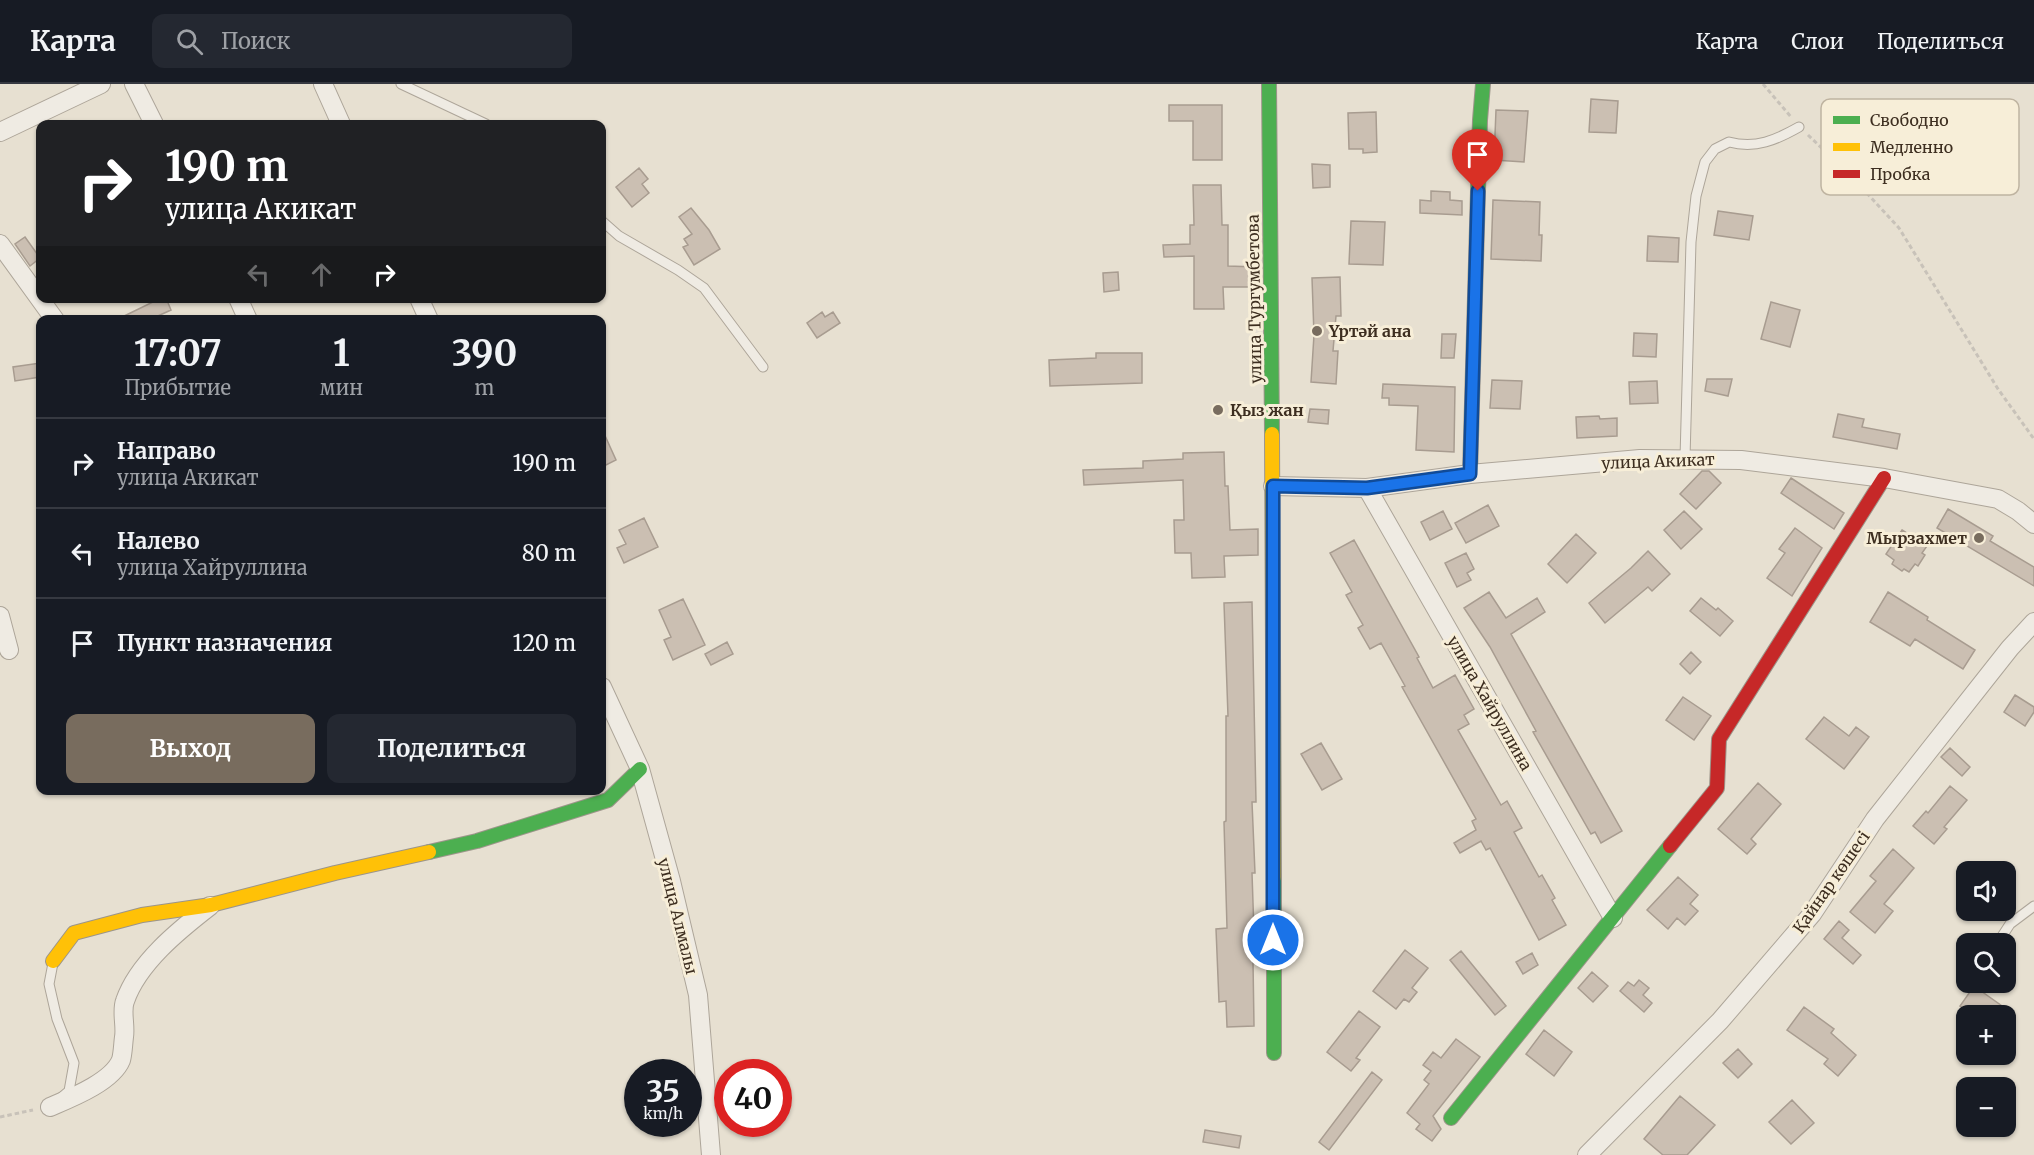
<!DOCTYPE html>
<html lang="ru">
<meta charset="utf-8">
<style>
:root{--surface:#171b24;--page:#242831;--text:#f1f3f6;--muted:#9ea1a6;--line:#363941;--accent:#786c5e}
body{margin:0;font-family:Merriweather,serif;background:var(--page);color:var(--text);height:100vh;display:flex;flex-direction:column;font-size:22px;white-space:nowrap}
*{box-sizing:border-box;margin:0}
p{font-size:20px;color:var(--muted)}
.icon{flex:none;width:33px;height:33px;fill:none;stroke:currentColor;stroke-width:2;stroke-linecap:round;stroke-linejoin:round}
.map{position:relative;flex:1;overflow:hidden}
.details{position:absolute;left:36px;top:231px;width:570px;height:480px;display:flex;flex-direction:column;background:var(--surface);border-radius:12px;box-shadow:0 2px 4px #0004}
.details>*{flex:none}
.top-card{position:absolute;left:36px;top:36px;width:570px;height:183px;border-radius:12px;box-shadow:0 2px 4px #0004;background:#202124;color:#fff;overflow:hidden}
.fabs{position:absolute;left:1956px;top:777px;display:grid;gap:12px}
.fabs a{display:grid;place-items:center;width:60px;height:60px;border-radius:12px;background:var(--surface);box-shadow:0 2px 4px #0004;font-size:30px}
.speed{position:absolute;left:624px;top:975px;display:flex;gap:12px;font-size:30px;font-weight:700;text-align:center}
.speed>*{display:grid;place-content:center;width:78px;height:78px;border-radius:50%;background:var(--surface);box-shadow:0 2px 4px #0004;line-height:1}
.speed small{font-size:15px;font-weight:400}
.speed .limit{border:9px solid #d22;background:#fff;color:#111}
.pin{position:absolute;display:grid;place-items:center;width:51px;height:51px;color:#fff;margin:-62px -26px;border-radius:50% 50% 50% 0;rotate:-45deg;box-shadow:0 0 6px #0007}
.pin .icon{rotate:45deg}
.me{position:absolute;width:66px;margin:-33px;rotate:0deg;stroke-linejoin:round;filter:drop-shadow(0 0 4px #0008)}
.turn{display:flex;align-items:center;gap:21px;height:126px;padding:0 30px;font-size:27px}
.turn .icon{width:78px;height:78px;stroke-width:2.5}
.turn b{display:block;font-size:42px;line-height:51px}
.lanes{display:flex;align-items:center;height:57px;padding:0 30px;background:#0003;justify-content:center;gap:30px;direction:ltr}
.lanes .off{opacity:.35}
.eta{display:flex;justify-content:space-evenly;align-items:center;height:102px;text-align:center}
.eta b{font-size:36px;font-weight:700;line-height:42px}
.action{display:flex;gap:12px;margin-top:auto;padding:12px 30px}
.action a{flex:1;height:69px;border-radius:12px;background:var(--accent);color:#fff;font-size:24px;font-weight:700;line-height:69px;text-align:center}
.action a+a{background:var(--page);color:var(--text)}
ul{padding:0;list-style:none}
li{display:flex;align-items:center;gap:18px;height:90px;padding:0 30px;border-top:2px solid var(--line)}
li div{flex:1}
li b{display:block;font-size:22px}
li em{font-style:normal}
header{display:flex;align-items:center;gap:36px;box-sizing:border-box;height:84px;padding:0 30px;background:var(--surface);border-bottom:2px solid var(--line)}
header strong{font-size:28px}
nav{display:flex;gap:33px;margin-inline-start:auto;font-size:21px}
.search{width:420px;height:54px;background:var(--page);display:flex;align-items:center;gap:15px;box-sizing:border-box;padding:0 21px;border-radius:12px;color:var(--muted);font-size:22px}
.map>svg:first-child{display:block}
.building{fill:#cbbfb2;stroke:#a89c90;stroke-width:1.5}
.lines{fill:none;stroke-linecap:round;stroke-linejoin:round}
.lane-casing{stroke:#ada599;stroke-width:11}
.street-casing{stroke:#ada599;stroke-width:20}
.fast-casing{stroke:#9c958a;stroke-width:16}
.slow-casing{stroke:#9c958a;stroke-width:16}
.jam-casing{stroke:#9c958a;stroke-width:16}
.path{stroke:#c8c2b9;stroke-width:3;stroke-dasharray:4.5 3;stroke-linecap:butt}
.lane{stroke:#efebe3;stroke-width:9}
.street{stroke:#efebe3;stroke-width:18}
.fast{stroke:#4caf50;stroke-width:14}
.slow{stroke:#ffc107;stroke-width:14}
.jam{stroke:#c62828;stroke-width:14}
.route-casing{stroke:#114b97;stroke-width:15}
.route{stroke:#1a73e8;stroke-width:10}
.poi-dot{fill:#786c5e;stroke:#f7eed8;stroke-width:2}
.labels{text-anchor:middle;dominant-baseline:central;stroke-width:6;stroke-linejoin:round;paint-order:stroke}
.street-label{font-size:16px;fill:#3d2e20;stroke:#f7eed8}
.poi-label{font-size:16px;font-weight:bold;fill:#3d2e20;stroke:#f7eed8;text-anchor:start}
.key{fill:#f7eed8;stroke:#bfb4a1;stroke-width:1.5}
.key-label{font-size:16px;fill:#3d2e20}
</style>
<header>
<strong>Карта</strong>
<div class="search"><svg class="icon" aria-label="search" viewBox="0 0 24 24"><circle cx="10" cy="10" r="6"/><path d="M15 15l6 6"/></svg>Поиск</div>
<nav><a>Карта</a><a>Слои</a><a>Поделиться</a></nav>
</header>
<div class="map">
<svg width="2034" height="1071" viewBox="0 0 2034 1071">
<rect width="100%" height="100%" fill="#e7e0d1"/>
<path class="building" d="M1591,15l27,2 -2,32 -27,-1z
M1169,21h53v55h-29v-39h-24z
M1496,26l32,1 -4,51 -30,-2z
M1376,28l1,40 -14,1v-4h-14l-1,-36z
M1312,80l18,1v22l-17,1z
M639,84l9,11 -6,5 7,9 -17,14 -16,-20z
M1193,101h28l1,40h6v41l28,1v20h-33l1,22h-30v-53l-30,1 -1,-12 27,-1v-19h4z
M1431,107l19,1v8l12,1v14l-42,-2v-13l11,1z
M1493,116l47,2 -1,33h3l-1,26 -50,-2z
M691,124l18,22 11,19 -26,16 -11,-18 5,-2 -4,-6 8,-5 -13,-17z
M1718,127l35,5 -4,24 -35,-5z
M1351,137l34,1 -2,43 -34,-1z
M1648,152l31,2 -1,24 -31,-1z
M25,153l15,21 -10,8 -15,-22z
M1118,188l1,18 -15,2 -1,-19z
M1340,193l1,39h-5l-3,35h5l-2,33 -25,-2 3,-47 -2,-57z
M161,214h5l5,12 -22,10h-33z
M1771,218l29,8 -10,37 -29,-8z
M822,228l3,5 8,-5 7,11 -23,15 -10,-15z
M1634,249l23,1 -1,23 -23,-1z
M1442,250h14l-2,24h-13z
M1096,269h46v30l-92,3 -1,-26 47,-2z
M40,279v14l-25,4 -2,-14z
M1707,295h25l-4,17 -23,-5z
M1492,296l30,1 -2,28 -30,-1z
M1655,297h2l1,22 -28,1 -1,-22z
M1383,300l72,3 -1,65 -38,-2 2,-44 -29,-1v-7h-7z
M1310,325l19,1 -1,14 -20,-2z
M1838,330l26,5 -2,8 38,7 -3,15 -64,-12z
M1599,332l1,3 17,-1v18l-40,2 -1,-21z
M602,345l14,31 -14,7z
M1224,368l1,34h3l2,44 28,-1v26l-34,1 1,21 -33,1 -1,-25h-16l-1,-33h10l-1,-40 -99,5 -1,-15 60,-2v-7l40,-2v-6z
M1702,387h7l12,12 -25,26 -16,-15z
M1791,394l53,35 -10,16 -53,-36z
M1488,421l11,21 -33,17 -11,-20z
M1948,425l45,27 -3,5 44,26v19l-97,-58z
M1443,427l9,18 -22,11 -9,-18z
M1684,427l18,18 -21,20 -17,-19z
M644,434l14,29 -34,16 -7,-15 9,-4 -7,-14z
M1795,444l27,20 -30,48 -25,-18 18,-25 -6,-4z
M1902,446l25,16 -5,7 3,2 -7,11 -3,-2 -6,8 -5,-3 -2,2 -10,-7 2,-4 -8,-6z
M1576,450l20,19 -29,30 -19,-19z
M1354,456l65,117 -2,1 16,30 22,-13 19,34 -10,6 5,9 -11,6 43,75 6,-4 15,27 -8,4 25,45 3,-2 13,23 -3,2 14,25 -27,15 -49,-92 -4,2 -5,-9 -21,12 -6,-10 22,-13 -4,-9 4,-2 -74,-132 3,-1 -24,-43 -11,6 -12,-21 5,-3 -17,-30 6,-3 -22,-39z
M1648,467l22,23 -18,17 -4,-4 -43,36 -16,-20 42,-35z
M1466,469l8,16 -7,4 4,7 -14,7 -12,-24z
M1489,508l17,26 31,-20 8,14 -34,22 111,197 -21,12 -6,-11 -4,2 -58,-102 3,-1 -46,-84 -26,-39z
M1888,508l40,25 -1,3 48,30 -12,19 -48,-30 -5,7 -40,-24z
M1701,514l15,12 2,-2 15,13 -13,15 -30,-25z
M683,515l22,46 -32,15 -9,-20 7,-3 -12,-27z
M1252,518l4,200h-4l3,71h-3l3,89h-2l1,64 -27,1 -1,-26 -7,1 -3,-73 11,-1 -3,-106 2,-1v-105h2l-4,-113z
M727,558l6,12 -22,11 -6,-11z
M1691,568l10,10 -11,12 -10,-10z
M2015,611l19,12v5l-9,14 -21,-14z
M1683,613l28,19 -17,24 -28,-20z
M1824,633l25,19 7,-9 13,10 -25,32 -38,-30z
M1321,659l21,36 -20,11 -21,-36z
M1950,664l20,19 -8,9 -21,-19z
M1758,699l23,21 -30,35 5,5 -9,10 -29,-25z
M1950,702l17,14 -23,27 3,2 -13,15 -21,-18 13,-15 2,2z
M1893,765l21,19 -30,36 9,7 -18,22 -25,-21 26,-31 -6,-5z
M1678,793l20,18 -8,9 8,7 -13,14 -8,-7 -9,11 -21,-19z
M1839,837l10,9 -7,8 19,17 -8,9 -29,-25z
M1405,866l23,18 -16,20 5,4 -8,10 -5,-3 -8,10 -23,-18z
M1461,867l45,55 -11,9 -45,-55z
M1532,869l6,12 -15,9 -7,-12z
M1592,888l16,14 -15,16 -15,-14z
M1639,896l10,8 -6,7 9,8 -8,9 -24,-21 8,-9 6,4z
M1974,902l28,20 -7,10h-21l-14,-10z
M1804,923l30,22 -3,4 25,22 -18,21 -14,-12 4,-5 -41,-29z
M1359,927l21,16 -24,31 4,2 -9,11 -24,-19z
M1544,946l28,22 -18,24 -28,-22z
M1456,955l24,18 -47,59 8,13 -9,12 -16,-12 4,-5 -13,-11 22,-29 -5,-4 7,-9 -8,-6 10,-13 8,6z
M1738,965l14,15 -14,14 -15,-15z
M1372,988l10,8 -53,70 -10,-8z
M1680,1012l35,29 -28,30h-24l-19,-16z
M1792,1016l22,23 -23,21 -22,-22z
M1205,1046l36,6 -2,12 -36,-6z"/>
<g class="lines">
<g class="lane-casing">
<path id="lane" d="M401,0l85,40
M602,137l17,15 59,34 26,18 59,79
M1685,374l6,-216 5,-46 9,-34 10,-13 14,-7c27,7 47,-2 70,-15
M1997,860l13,-20 24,-18
M53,879l-4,21 8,35 17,44 -5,28 -7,6"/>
</g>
<g class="street-casing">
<path id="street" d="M134,0l20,40
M323,0l18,40
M0,48l101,-48
M0,160l55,76
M238,214l10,22
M419,214l10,22
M1273,402l94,2 103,-14 170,-15 101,1 143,18 114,21 20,12 16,13
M1367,404l246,430
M0,532l9,34
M602,603l38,82 31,112 27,114 13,160
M50,1023c21,-9 62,-25 71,-47 2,-7 2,-16 3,-23 2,-11 -3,-26 1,-36 13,-38 54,-71 85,-95
M1587,1071l133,-134 92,-107 63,-95 135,-171 24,-26"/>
</g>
<g class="fast-casing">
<path id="fast" d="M1269,0l3,350
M1470,390l10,-354 3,-36
M429,768l48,-11 131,-41 32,-31
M1274,793v176
M1451,1034l219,-272"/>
</g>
<g class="slow-casing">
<path id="slow" d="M1272,350l2,443
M53,877l21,-28 68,-18 69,-10 124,-32 94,-21"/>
</g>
<g class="jam-casing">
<path id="jam" d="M1670,762l47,-58 2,-49 165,-261"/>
</g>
<path class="path" d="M1763,0l28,33
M1808,51l43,41 48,52 99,161 36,50
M0,1033l33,-7"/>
<use href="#lane" class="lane"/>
<use href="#street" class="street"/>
<use href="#fast" class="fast"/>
<use href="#slow" class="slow"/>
<use href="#jam" class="jam"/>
</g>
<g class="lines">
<g class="route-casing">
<path id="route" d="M1273,856v-454l94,2 103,-14 8,-283"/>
</g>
<use href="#route" class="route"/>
</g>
<g class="poi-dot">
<circle cx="1317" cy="247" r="6"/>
<circle cx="1218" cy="326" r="6"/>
<circle cx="1979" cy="454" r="6"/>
</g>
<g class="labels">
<g class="street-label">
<text transform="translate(1254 215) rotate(-91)">улица Тургумбетова</text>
<text transform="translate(1658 377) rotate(-2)">улица Акикат</text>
<text transform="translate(1490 619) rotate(60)">улица Хайруллина</text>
<text transform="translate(1831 798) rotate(-55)">Қайнар көшесі</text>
<text transform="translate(678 832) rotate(76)">улица Алмалы</text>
</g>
<g class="poi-label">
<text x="1329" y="247">Үртәй ана</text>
<text x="1230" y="326">Қыз жан</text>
<text x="1967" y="454" text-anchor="end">Мырзахмет</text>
</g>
</g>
<rect x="1821" y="15" width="198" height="96" rx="9" class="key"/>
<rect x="1833" y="32" width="27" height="8" fill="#4caf50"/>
<rect x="1833" y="59" width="27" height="8" fill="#ffc107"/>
<rect x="1833" y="86" width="27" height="8" fill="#c62828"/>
<g class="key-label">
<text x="1870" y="42">Свободно</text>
<text x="1870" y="69">Медленно</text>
<text x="1870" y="96">Пробка</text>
</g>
</svg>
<div class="fabs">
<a><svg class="icon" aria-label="sound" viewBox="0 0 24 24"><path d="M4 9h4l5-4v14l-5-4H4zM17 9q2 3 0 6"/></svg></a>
<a><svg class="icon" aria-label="search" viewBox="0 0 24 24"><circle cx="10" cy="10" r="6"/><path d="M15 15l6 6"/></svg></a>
<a>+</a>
<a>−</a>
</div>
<div class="speed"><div>35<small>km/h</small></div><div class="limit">40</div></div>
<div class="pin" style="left:1478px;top:107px;background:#d93025"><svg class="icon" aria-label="arrive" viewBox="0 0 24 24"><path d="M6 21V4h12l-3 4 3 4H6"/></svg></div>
<svg class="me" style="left:1273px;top:856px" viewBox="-20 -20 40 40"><circle r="17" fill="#1a73e8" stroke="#fff" stroke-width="3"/><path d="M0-11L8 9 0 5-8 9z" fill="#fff"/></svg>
<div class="top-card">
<div class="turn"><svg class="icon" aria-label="right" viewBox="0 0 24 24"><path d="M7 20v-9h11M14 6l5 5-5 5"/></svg><div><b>190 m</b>улица Акикат</div></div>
<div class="lanes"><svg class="icon off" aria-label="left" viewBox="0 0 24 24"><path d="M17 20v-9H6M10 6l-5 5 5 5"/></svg><svg class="icon off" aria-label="ahead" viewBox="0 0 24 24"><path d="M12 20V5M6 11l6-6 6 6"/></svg><svg class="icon" aria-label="right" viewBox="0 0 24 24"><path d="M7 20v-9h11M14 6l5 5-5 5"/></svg></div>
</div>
<section class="details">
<div class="eta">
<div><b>17:07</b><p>Прибытие</p></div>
<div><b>1</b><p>мин</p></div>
<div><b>390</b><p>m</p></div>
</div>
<ul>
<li><svg class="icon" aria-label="right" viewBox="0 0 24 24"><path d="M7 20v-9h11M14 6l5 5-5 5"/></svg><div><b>Направо</b><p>улица Акикат</p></div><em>190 m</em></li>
<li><svg class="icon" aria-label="left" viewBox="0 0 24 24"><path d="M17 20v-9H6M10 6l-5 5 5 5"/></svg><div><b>Налево</b><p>улица Хайруллина</p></div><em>80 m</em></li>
<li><svg class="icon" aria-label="arrive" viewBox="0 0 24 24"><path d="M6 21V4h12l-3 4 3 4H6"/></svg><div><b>Пункт назначения</b></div><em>120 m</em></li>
</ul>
<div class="action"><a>Выход</a><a>Поделиться</a></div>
</section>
</div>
